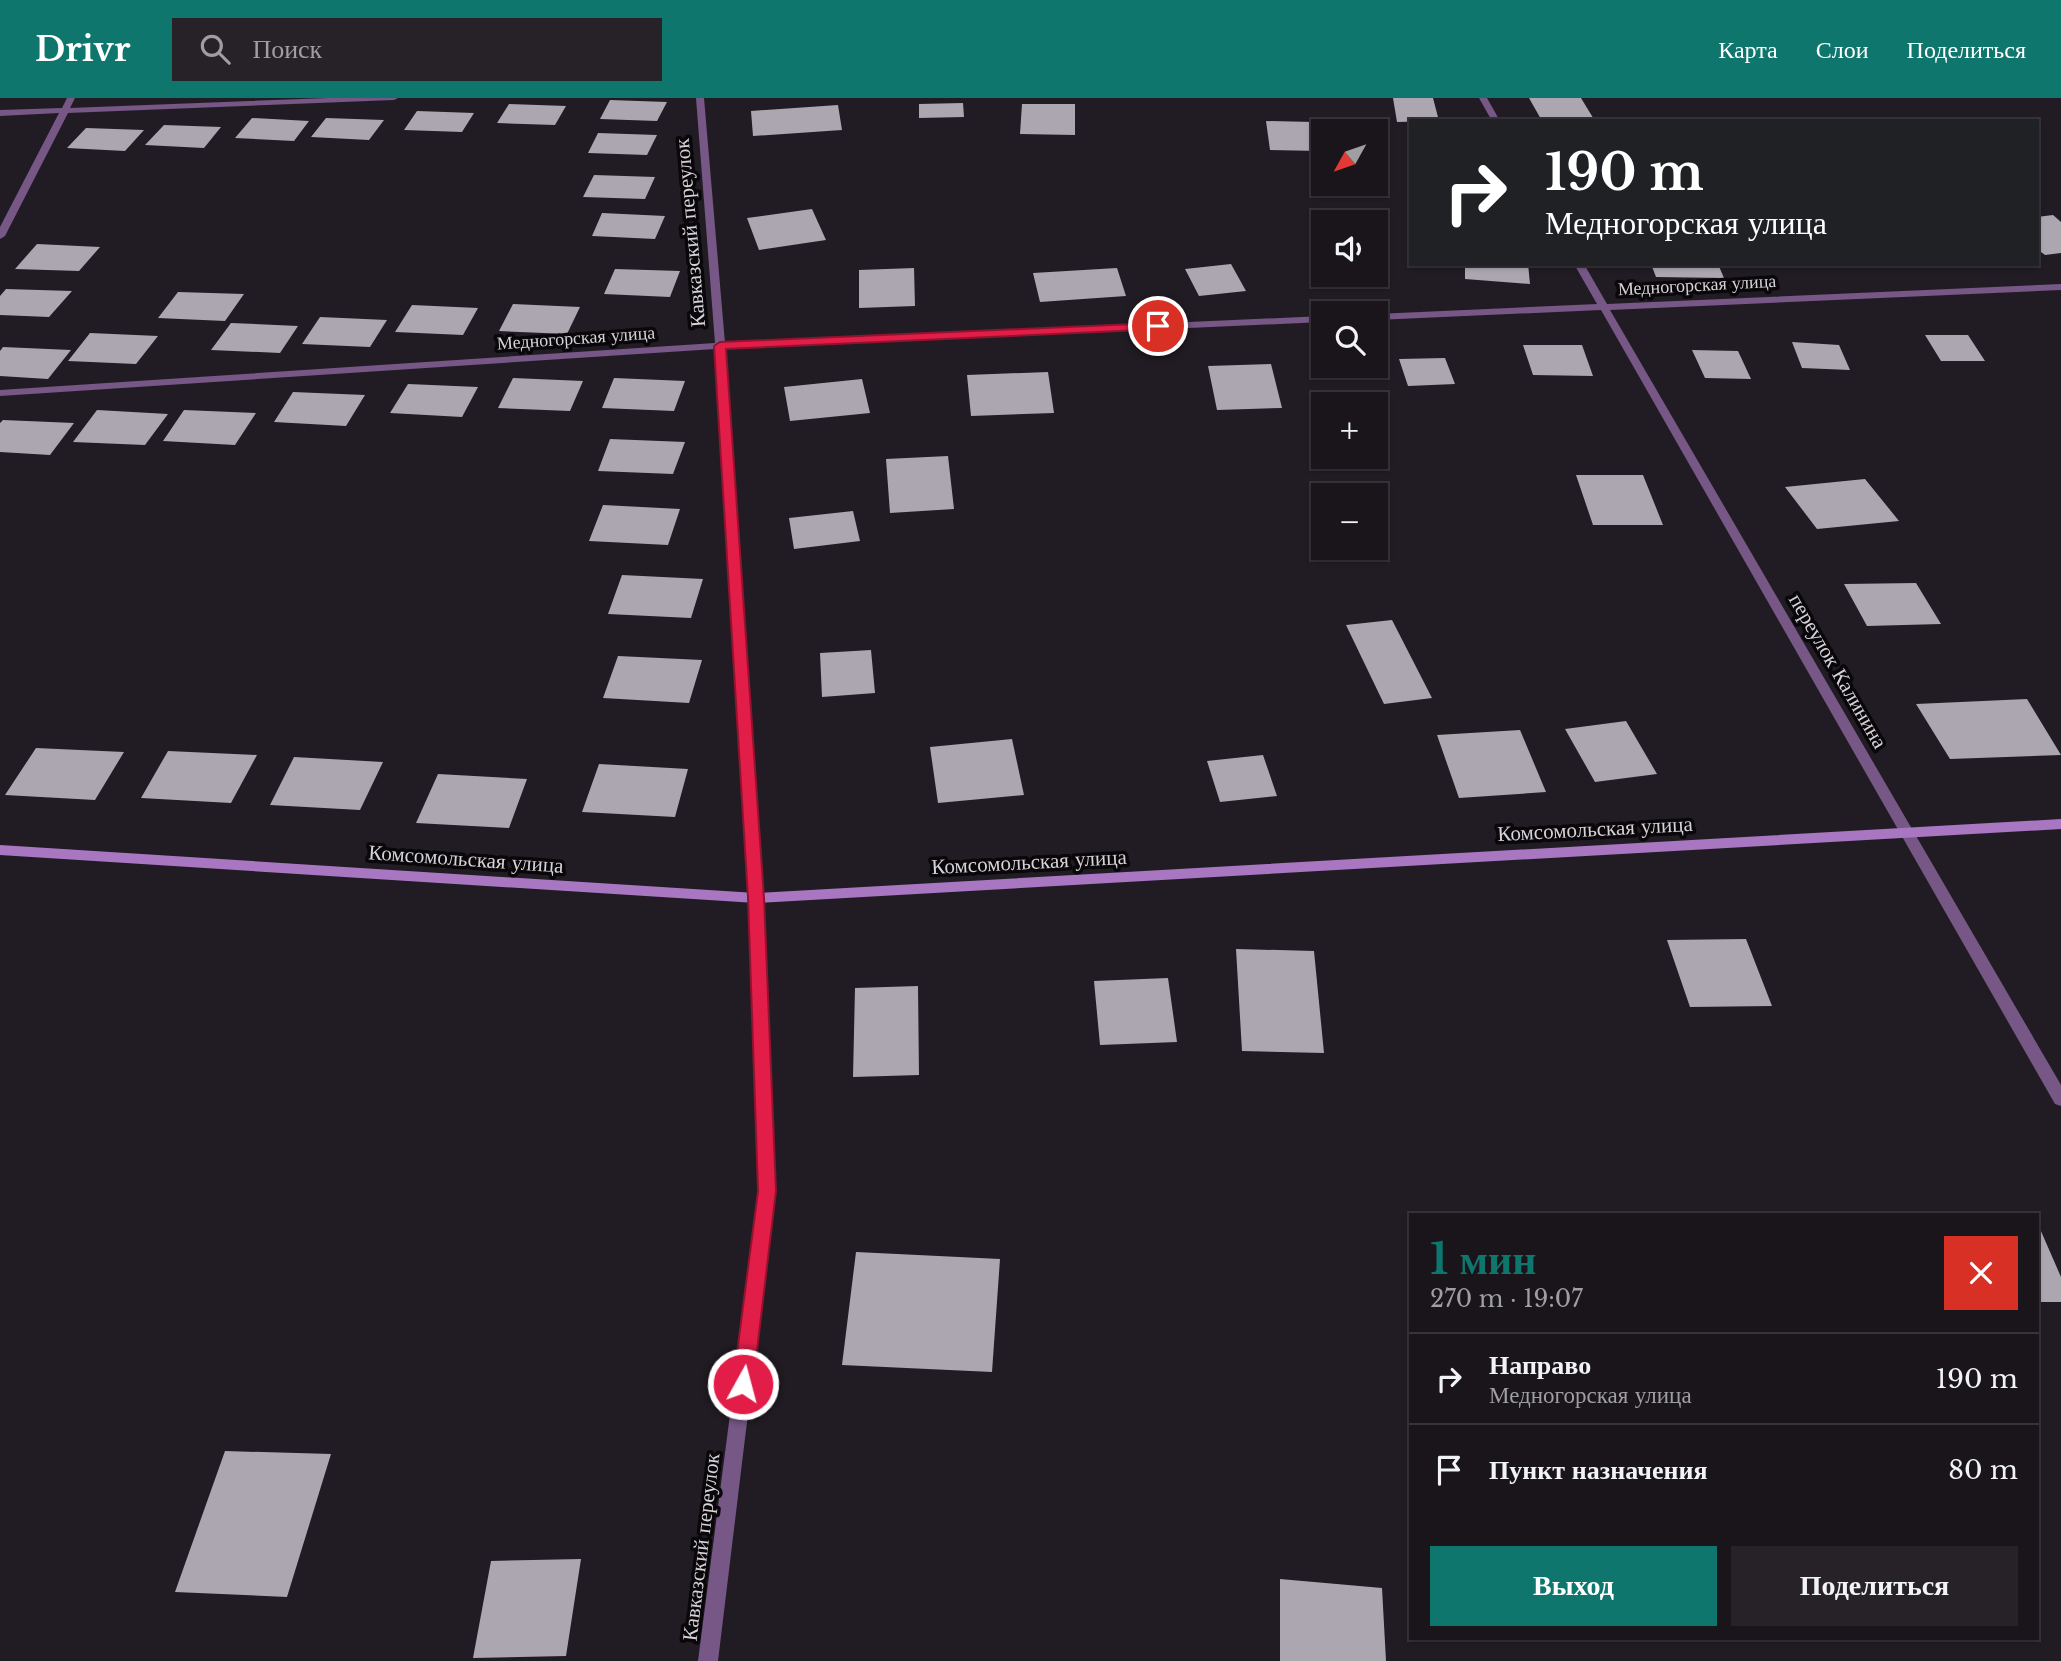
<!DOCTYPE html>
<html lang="ru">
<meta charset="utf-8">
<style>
:root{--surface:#19151a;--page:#262227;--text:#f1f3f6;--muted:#9f9fa2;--line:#373439;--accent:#0f766e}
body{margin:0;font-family:"Libre Baskerville",serif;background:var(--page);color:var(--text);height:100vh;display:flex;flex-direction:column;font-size:26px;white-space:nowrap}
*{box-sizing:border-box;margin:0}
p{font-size:23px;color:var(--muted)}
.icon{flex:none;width:38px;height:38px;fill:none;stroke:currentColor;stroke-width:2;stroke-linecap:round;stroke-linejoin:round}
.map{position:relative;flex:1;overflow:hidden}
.drawer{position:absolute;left:1409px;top:1115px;width:630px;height:427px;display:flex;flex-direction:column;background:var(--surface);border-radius:0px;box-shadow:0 2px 5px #0004,0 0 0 2px var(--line)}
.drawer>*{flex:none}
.top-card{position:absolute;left:1409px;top:21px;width:630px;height:147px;border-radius:0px;box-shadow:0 2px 5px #0004,0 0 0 2px var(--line);background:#202124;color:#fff;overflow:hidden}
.needle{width:46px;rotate:230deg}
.buttons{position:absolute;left:1311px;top:21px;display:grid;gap:14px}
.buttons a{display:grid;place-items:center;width:77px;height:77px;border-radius:0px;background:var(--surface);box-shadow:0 2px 5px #0004,0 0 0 2px var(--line);font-size:35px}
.pin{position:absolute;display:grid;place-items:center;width:60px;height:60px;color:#fff;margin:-30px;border:4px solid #fff;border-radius:50%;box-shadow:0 2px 7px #0007}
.me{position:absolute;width:77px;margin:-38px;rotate:7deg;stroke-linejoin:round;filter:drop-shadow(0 0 5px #0008)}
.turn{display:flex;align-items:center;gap:24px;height:147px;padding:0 21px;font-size:32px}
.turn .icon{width:91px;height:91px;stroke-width:2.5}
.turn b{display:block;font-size:49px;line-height:60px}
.round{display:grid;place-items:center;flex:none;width:74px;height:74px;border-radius:0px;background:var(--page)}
.headline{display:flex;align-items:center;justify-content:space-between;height:119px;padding:0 21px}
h1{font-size:42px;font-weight:700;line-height:52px;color:var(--accent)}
.primary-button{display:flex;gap:14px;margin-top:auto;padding:14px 21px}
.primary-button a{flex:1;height:80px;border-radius:0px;background:var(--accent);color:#fff;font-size:28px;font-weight:700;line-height:80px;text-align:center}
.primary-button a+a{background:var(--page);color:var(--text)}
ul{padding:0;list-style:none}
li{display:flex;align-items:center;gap:21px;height:91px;padding:0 21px;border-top:2px solid var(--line)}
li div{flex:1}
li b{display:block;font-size:26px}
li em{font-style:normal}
header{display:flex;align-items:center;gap:42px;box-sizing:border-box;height:98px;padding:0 35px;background:var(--accent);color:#fff}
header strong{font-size:33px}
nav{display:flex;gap:38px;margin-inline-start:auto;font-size:24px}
.search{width:490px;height:63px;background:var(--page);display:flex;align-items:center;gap:18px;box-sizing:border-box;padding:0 24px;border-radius:0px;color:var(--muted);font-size:26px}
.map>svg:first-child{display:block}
.building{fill:#aca6b0}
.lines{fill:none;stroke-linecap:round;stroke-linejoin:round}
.street{fill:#765786;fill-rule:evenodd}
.secondary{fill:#a977c2;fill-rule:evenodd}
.route{fill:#e11d48;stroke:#92132f;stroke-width:2}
.labels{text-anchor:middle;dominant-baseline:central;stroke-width:7;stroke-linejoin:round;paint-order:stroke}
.far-street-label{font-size:18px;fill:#d6d3d8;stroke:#09070a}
.street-label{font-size:21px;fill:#d6d3d8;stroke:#09070a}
</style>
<header>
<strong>Drivr</strong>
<div class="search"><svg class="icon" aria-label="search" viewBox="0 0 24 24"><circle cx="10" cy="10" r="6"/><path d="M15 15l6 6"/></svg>Поиск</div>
<nav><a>Карта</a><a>Слои</a><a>Поделиться</a></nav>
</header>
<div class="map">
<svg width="2061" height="1563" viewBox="0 0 2061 1563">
<rect width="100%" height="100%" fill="#211c23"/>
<path class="building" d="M1393,0h40l6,23 -42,1z
M1529,0h52l14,23h-53z
M610,2l57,2 -10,19 -57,-2z
M963,5l1,14 -45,1v-14z
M509,6l57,2 -11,19 -58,-2z
M1022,6h53v31l-55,-1z
M838,7l4,25 -89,6 -2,-25z
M417,13l57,2 -12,19 -58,-2z
M252,20l57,3 -15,20 -59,-3z
M326,20l58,2 -15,20 -58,-3z
M1266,23l48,1 6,29 -50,-1z
M164,27l57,2 -17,21 -59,-3z
M86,30l58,2 -19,21 -58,-3z
M598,35l59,2 -10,20 -59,-2z
M594,77l61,2 -10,22 -62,-2z
M812,111l14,31 -67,10 -12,-32z
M602,115l63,3 -10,23 -63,-3z
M2053,117l8,7v31l-16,2 -8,-6v-32z
M37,146l63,3 -21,24 -64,-2z
M1231,166l15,27 -47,5 -14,-27z
M1465,166h63l2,20 -65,-5z
M1651,166h67l6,14 -68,-1z
M914,170l1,38 -56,2v-38z
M1117,170l9,28 -86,6 -7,-29z
M615,171l65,2 -10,26 -66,-3z
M6,191l66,2 -23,26 -49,-2v-19z
M178,194l66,2 -19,27 -67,-3z
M513,206l67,3 -13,27 -68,-3z
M412,207l66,3 -15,27 -68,-3z
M320,219l67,3 -17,27 -68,-3z
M231,225l67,3 -18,27 -69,-3z
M90,235l68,3 -22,28 -68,-3z
M1925,237h43l17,26h-44z
M1792,244l47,3 11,25 -48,-2z
M1523,247h59l11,31 -60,-1z
M3,249l68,3 -23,29 -48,-3v-25z
M1692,252l46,1 13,28 -46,-1z
M1445,260l10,26 -47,2 -9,-27z
M1271,266l11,44 -65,2 -9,-44z
M1048,274l6,41 -83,3 -4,-41z
M513,280l70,3 -13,30 -72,-3z
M614,280l71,3 -11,30 -72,-3z
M862,281l8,34 -80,8 -6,-34z
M408,286l70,3 -16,30 -72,-4z
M293,294l72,3 -19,31 -72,-4z
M97,312l71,4 -23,31 -72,-3z
M184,312l72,3 -21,32 -72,-4z
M3,322l71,3 -24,32 -50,-3v-29z
M610,341l75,3 -12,32 -75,-3z
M948,358l6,53 -64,4 -4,-54z
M1576,377h67l20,50h-70z
M1865,381l34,42 -82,8 -32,-42z
M603,407l77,4 -12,36 -79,-4z
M853,413l7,30 -66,8 -5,-31z
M622,477l81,4 -12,39 -83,-4z
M1916,485l25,41 -74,2 -23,-42z
M1392,522l40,78 -48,6 -38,-79z
M871,552l4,43 -53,4 -2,-44z
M618,558l84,4 -13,43 -86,-5z
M2027,601l34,56 -111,4 -34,-55z
M1626,623l31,53 -62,8 -30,-53z
M1520,632l26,62 -87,6 -22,-63z
M1012,641l12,56 -86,8 -8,-56z
M36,650l88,4 -29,48 -90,-5z
M168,653l89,4 -26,48 -90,-5z
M1263,657l14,41 -57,6 -13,-41z
M294,659l89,5 -23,48 -90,-5z
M599,666l89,5 -13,48 -93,-5z
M438,676l89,5 -18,49 -93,-5z
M1746,841l26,67 -82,1 -23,-67z
M1236,851l78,2 10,102 -82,-2z
M1168,880l9,64 -77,3 -6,-64z
M918,888l1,89 -66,2 2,-89z
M2037,1124l24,55v25h-24z
M856,1154l144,7 -8,113 -150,-7z
M225,1353l106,3 -44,143 -112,-5z
M581,1461l-15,97 -93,2 18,-97z
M1280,1481l102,9 4,73h-106z"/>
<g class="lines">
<path class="street" d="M67,0h8l-5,10 258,-10h70l-4,2 -326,13 -63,123 -5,3v-12l59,-114 -59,3v-6l62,-2z
M696,0h8l21,245 598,-27v6l-598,27 38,549 12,293 -57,470h-20l61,-470 -10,-293 -34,-549 -715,47v-6l715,-47z
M1479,0h8l13,23h-8z
M1574,166h10l23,40 454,-20v6l-451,20 451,775v21l-6,-2 -454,-794 -225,10v-6l221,-10z"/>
<path class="secondary" d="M2061,721v10l-1305,74 -756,-48v-10l756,48z"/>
</g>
<path class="route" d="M1158,225l6,3 -1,3 -437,20 38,549 12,293 -23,193 -3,7 -7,3 -7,-3 -3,-7 25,-193 -10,-293 -34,-552 6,-4z"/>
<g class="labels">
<g class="far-street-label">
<text transform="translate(1697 187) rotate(-3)">Медногорская улица</text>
<text transform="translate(576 240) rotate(-4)">Медногорская улица</text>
</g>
<g class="street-label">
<text transform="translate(690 135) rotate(-95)">Кавказский переулок</text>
<text transform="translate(1838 573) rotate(60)">переулок Калинина</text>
<text transform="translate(1595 731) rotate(-3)">Комсомольская улица</text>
<text transform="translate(466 761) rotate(4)">Комсомольская улица</text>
<text transform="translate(1029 764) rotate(-3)">Комсомольская улица</text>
<text transform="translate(701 1449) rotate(-83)">Кавказский переулок</text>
</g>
</g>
</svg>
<div class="buttons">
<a><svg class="needle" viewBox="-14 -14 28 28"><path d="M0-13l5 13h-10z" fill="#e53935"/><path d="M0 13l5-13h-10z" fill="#9f9fa2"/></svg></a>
<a><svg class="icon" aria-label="sound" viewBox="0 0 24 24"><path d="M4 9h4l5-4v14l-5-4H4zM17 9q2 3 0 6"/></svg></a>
<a><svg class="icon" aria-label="search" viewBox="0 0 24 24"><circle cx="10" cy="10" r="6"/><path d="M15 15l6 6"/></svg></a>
<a>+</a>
<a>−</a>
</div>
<div class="pin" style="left:1158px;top:228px;background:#d93025"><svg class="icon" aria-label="arrive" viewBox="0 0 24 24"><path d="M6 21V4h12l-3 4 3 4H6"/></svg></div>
<svg class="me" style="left:743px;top:1286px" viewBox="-20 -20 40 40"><circle r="17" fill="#e11d48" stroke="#fff" stroke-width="3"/><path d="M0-11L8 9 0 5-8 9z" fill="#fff"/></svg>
<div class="top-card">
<div class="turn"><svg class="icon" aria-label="right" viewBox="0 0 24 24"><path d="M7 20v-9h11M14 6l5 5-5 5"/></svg><div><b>190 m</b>Медногорская улица</div></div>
</div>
<section class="drawer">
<div class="headline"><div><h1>1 мин</h1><p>270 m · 19:07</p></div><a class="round" style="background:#d93025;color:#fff"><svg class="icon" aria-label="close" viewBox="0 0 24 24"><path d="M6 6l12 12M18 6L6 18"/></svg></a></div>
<ul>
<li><svg class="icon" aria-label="right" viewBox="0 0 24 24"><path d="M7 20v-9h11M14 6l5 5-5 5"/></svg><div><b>Направо</b><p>Медногорская улица</p></div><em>190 m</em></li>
<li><svg class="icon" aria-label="arrive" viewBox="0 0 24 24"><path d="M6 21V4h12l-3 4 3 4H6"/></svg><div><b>Пункт назначения</b></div><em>80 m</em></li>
</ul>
<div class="primary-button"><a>Выход</a><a>Поделиться</a></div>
</section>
</div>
